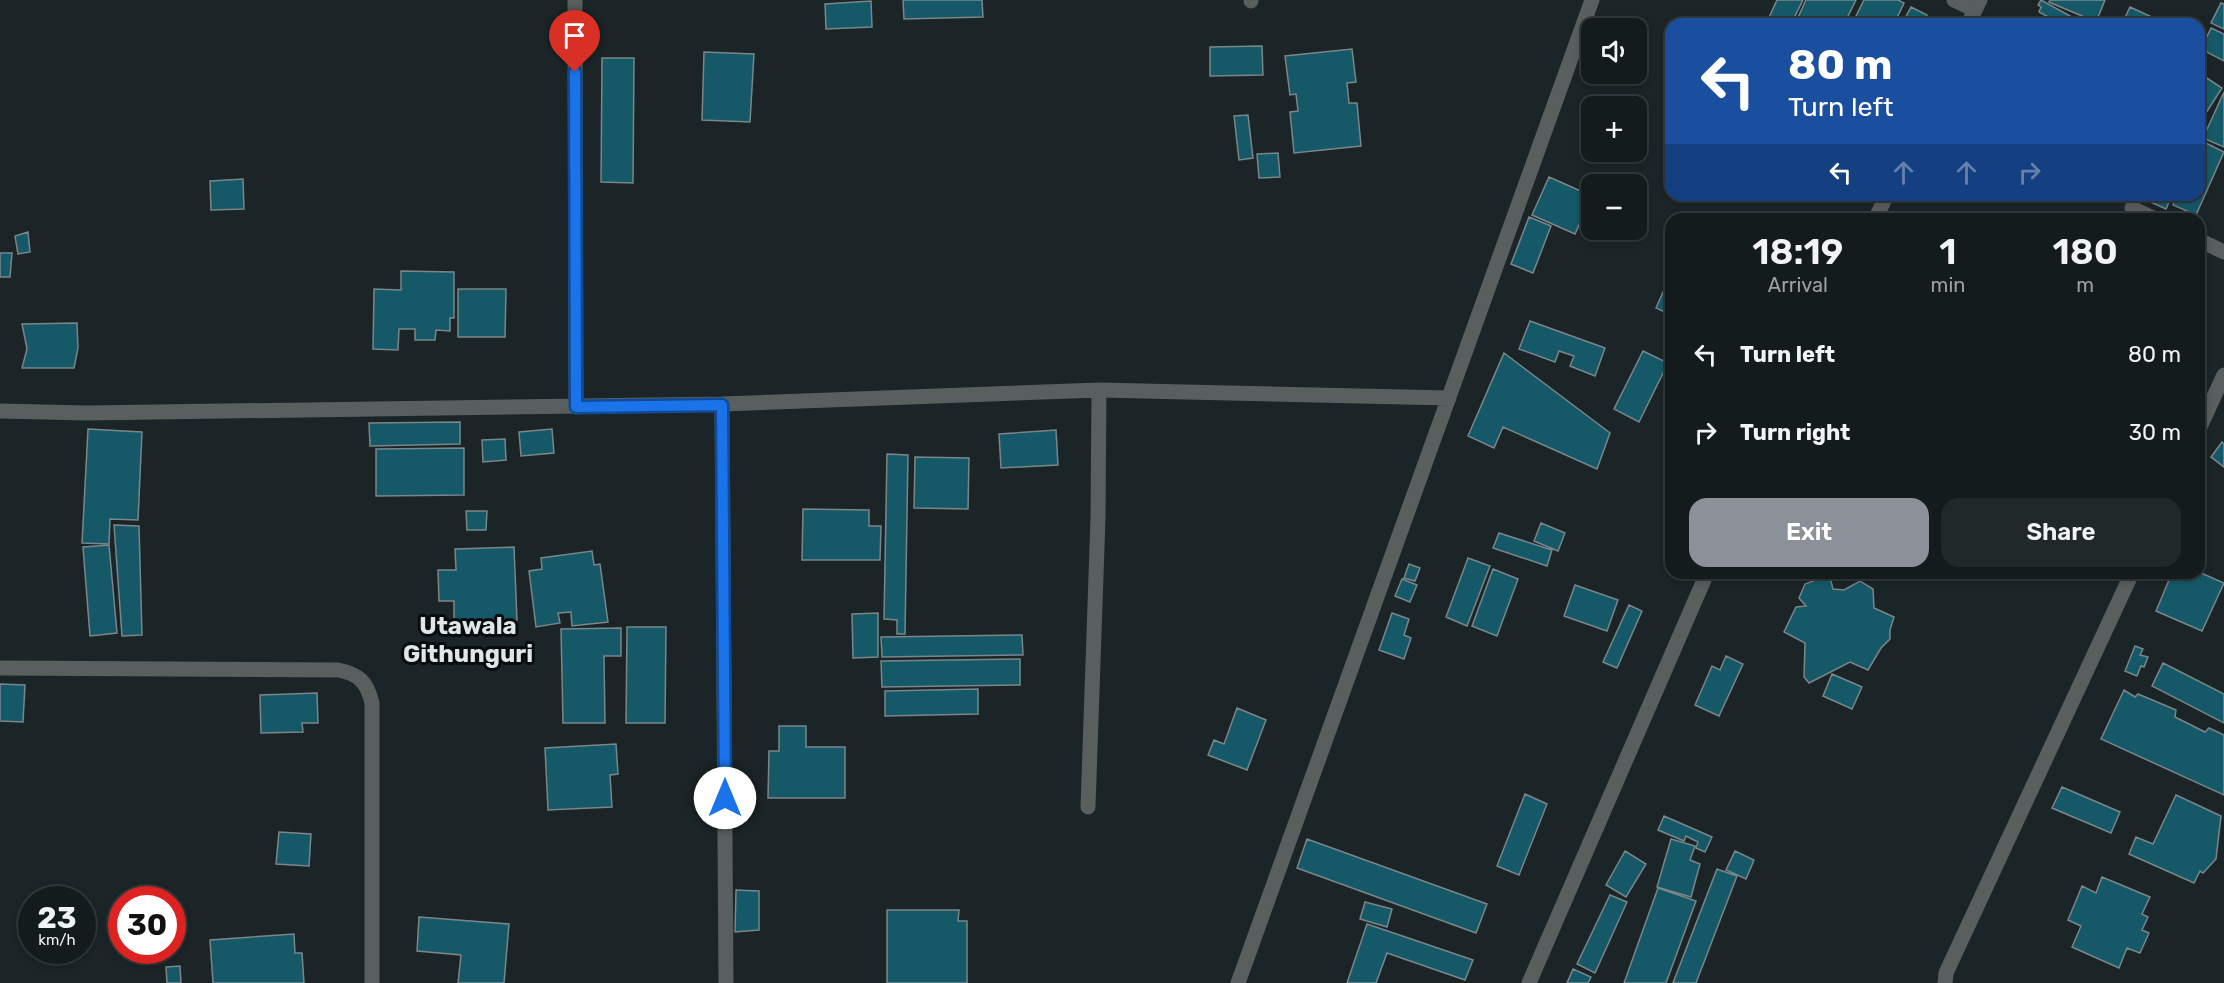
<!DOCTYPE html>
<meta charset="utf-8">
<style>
:root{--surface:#141b1d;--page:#21282a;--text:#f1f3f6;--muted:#9da1a4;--line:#33393b;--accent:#8c9099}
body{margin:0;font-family:Rubik,sans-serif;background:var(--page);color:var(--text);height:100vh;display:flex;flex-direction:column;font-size:22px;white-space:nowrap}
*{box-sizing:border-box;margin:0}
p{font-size:20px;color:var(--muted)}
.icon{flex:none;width:33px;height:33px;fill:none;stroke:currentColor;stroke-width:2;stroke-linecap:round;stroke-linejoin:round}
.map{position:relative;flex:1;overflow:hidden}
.panel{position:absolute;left:1665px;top:213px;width:540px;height:366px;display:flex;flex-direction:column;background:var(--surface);border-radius:18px;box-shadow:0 3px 9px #0003,0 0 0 2px var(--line)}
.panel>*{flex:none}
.top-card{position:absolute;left:1665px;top:18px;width:540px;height:183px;border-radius:18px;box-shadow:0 3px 9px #0003,0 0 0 2px var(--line);background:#1a4fa0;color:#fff;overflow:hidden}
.buttons{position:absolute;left:1581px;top:18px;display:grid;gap:12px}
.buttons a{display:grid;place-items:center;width:66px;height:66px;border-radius:12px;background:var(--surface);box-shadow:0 3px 9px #0003,0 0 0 2px var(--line);font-size:30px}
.speed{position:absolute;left:18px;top:886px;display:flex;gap:12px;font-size:30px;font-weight:700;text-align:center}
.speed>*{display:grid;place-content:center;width:78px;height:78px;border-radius:50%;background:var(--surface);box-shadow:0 3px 9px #0003,0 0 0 2px var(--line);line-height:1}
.speed small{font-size:15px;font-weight:400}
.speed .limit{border:9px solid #d22;background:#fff;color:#111}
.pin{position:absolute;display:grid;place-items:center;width:51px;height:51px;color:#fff;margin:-62px -26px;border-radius:50% 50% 50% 0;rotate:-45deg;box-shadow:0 0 6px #0007}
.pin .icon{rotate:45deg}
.me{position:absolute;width:66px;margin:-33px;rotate:0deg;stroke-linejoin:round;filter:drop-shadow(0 0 4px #0008)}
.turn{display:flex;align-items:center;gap:21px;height:126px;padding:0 24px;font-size:27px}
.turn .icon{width:78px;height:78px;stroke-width:2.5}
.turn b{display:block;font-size:42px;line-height:51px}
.lanes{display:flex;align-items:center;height:57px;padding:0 24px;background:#0003;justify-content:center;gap:30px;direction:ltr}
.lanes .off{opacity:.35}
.eta{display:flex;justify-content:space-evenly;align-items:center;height:102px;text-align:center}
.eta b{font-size:36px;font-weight:600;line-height:42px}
.cta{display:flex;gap:12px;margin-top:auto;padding:12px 24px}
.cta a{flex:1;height:69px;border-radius:18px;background:var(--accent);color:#fff;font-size:24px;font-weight:600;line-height:69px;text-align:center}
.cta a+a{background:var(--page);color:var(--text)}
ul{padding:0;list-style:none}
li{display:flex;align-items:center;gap:18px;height:78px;padding:0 24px}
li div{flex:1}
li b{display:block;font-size:22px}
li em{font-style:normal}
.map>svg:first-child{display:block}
.building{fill:#155968;stroke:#7a8689;stroke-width:1.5}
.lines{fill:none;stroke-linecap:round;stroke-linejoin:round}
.service{stroke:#595e5f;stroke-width:15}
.minor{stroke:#595e5f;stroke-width:15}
.route-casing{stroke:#114b97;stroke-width:15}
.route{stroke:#1a73e8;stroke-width:10}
.labels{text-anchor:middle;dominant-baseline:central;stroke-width:6;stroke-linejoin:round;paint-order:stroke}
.quarter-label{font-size:24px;font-weight:bold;fill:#dfe6e7;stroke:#080c0e}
</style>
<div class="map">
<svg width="2224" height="983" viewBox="0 0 2224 983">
<rect width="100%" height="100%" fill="#1b2427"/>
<path class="building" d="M903,0h79l1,17 -79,2z
M1777,0h26l-12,24h-25z
M1806,0h50l-12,24h-49z
M1864,0h34l6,3 -10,21h-42z
M2041,0l31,17 -4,7h-7l-22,-12 2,-5 -3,-2z
M2050,0h55l-9,22 -47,-20z
M871,1l1,26 -46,2 -1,-25z
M2221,3l3,1v25l-13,-6z
M1911,7l16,8 -5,9h-20z
M2130,7l37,17h-45z
M2211,28l13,6v27l-23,-12z
M1262,46l1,29 -53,1v-29z
M1352,49l4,33 -9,1 2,20h8l4,43 -67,7 -4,-41 8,-1 -2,-17 -6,1 -5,-39z
M704,52l50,2 -4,68 -48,-2z
M602,58h32l-1,125 -32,-1z
M2199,73l23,15 -23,36z
M2224,92v55l-21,-9z
M1248,115l5,43 -14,2 -5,-44z
M2202,141l22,11 -28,63 -23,-10 5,-10h21v-47z
M1278,153l2,24 -21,1 -2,-24z
M1549,177l43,19 -17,38 -43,-19z
M243,179l1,30 -33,1 -1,-29z
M2135,195h37l-6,14z
M1529,217l22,9 -18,47 -22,-9z
M28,232l2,20 -12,2 -3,-18z
M0,253h12l-2,24h-10z
M401,271l53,1v46h-4v13l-14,-1 -1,10h-20v-11h-16l-1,21 -25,-1 1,-60 27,1z
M1671,274v41l-15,-7z
M458,289h48l-1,48h-47z
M1530,321l75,27 -10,28 -25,-10 4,-10 -15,-5 -4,11 -36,-13z
M77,323l1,25 -4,20h-52l5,-19 -5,-25z
M1643,351l25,12 -29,59 -25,-13z
M1504,353l106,80 -13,36 -94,-42 -9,21 -26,-12z
M460,422v22l-90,2 -1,-23z
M88,429l54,3 -4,88 -28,-1 -1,25 -27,-1z
M552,429l2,24 -33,3 -2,-24z
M1056,430l2,35 -57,3 -2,-34z
M505,439l1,21 -23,2 -1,-22z
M2222,442l2,2v23l-13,-10z
M464,448v47l-88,1v-47z
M887,454l21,1 -3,179h-8v-14l-13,-1z
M915,457l54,1 -1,51 -54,-1z
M803,509l66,1v16h12l-1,34h-78z
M466,511h21l-1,19h-19z
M1541,523l24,10 -7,18 -24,-10z
M114,525l25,1 3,109 -20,1z
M1499,533l53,17 -5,16 -54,-18z
M109,545l8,88 -27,3 -7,-89z
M514,547l3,73 -63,3v-22h-15l-1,-31h18l-1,-21z
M592,551l2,14 6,-1 8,58 -36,4 -1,-14 -13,1 2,10 -24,4 -7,-56 13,-2 -1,-11z
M1468,558l22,8 -23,60 -21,-9z
M1409,564l11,4 -5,13 -11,-3z
M1493,569l25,10 -21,57 -25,-10z
M2199,572l25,11 -22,48 -46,-20 16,-38z
M1821,578l10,3 2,8 11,1 16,-9 13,8 1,19 20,9 -4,13v9l-9,9 -13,22 -18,-8 -41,21 -5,-6 1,-34 -21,-11 12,-25 10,-1 -7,-8 6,-14z
M1402,579l15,6 -7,17 -15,-6z
M1575,585l43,15 -11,31 -43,-15z
M1629,605l13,6 -25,57 -14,-6z
M878,613v44l-25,1 -1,-44z
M1392,613l17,6 -5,16 7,3 -7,21 -25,-9z
M627,627h39l-1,96h-39z
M621,628v28h-17l1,67h-42l-2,-94z
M1022,635l1,20 -141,2 -1,-20z
M2135,646l8,3 -3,6 8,2 -4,10 -3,-1 -4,10 -12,-5z
M1726,656l17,8 -24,52 -24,-11 17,-39 8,4z
M1020,659v26l-138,2 -1,-26z
M2163,663l61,31v29l-72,-37z
M1832,674l30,13 -10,22 -29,-13z
M0,684l25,1 -2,37 -23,-1z
M978,689v25l-93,2v-25z
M2124,690l11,7 3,-3 38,16 -1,7 30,15 4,-4 15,7v60l-123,-56z
M317,693l1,30h-16l1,9 -42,1 -1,-38z
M1237,708l29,12 -19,50 -39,-15 6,-15 10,4z
M779,726h27v21h39v51h-77l1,-47h10z
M616,744l2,30 -8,1 2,32 -64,3 -3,-62z
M2062,787l58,25 -9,21 -59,-25z
M1525,794l22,10 -28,71 -22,-9z
M2176,795l45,21 -5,43 -13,14 -3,-2 -6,12 -65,-29 7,-17 17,7z
M1664,816l48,21 -7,15 -9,-4 2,-6 -12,-6 -2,5 -26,-11z
M279,832l32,2 -2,32 -33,-2z
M1307,839l180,65 -11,29 -179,-65z
M1671,839l24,7 -5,14 10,4 -9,33 -34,-10z
M1625,851l21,13 -20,33 -20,-12z
M1735,851l19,9 -8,19 -20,-9z
M1717,869l20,7 -41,107h-23z
M2102,877l48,20 -8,17 6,3 -6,13 7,3 -9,20 -13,-5 -8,20 -47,-21 9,-21 -13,-6 14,-34 14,7z
M1658,888l38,13 -30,82h-42z
M736,890l23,1v39l-24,2z
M1610,895l17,7 -32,71 -18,-9z
M1365,902l27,7 -5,18 -27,-8z
M887,910h72l-1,11h9v62h-80z
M419,917l90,7 -5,59h-46l3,-28 -44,-4z
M1367,924l106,36 -8,20 -78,-27 -11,30h-29z
M294,934l1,19h7l2,30h-91l-3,-43z
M180,966l1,17h-14l-1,-16z
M1573,969l18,8 -3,6h-21z"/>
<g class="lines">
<path class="service" d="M1954,0l21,10"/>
<path class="minor" d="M575,0l1,407
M1251,0v1
M1968,24l12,-24
M2132,208l23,11
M1875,219l12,-24
M2199,240l25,12
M722,404l4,579
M0,411l87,2 635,-9 377,-14 350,8
M2199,429l25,-54
M0,668l338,2c21,4 29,12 34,33v280
M1088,807l10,-289 1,-128
M1238,983l354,-983
M1529,983l178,-410
M1945,983l1,-10 186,-400"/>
</g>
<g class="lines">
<g class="route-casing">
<path id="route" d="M575,72l1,335 146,-2 3,393"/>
</g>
<use href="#route" class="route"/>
</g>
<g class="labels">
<g class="quarter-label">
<text x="468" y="626">Utawala<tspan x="468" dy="28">Githunguri</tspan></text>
</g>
</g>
</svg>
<div class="buttons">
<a><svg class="icon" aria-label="sound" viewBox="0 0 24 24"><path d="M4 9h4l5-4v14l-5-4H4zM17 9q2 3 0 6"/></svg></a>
<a>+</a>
<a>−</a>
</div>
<div class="speed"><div>23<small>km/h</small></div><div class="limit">30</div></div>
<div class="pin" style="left:575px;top:72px;background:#d93025"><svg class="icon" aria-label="arrive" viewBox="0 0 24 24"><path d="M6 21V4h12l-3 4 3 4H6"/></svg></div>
<svg class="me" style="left:725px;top:798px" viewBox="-20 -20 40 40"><circle r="19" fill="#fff"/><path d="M0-13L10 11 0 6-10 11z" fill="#1a73e8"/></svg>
<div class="top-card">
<div class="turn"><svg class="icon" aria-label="left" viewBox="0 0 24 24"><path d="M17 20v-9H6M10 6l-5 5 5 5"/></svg><div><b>80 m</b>Turn left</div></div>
<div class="lanes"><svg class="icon" aria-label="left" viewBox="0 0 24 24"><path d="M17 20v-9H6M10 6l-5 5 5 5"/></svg><svg class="icon off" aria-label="ahead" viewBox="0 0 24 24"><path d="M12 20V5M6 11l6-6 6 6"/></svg><svg class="icon off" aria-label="ahead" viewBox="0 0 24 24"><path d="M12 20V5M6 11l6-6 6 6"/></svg><svg class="icon off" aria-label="right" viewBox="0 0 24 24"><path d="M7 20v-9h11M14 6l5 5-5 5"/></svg></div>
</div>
<section class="panel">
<div class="eta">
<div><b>18:19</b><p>Arrival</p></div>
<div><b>1</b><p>min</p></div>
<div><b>180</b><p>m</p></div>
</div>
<ul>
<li><svg class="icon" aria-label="left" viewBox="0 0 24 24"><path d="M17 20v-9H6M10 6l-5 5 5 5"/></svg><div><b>Turn left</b></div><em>80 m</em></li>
<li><svg class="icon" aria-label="right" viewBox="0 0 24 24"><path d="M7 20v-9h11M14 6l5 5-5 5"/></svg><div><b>Turn right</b></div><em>30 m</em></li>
</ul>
<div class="cta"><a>Exit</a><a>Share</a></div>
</section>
</div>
